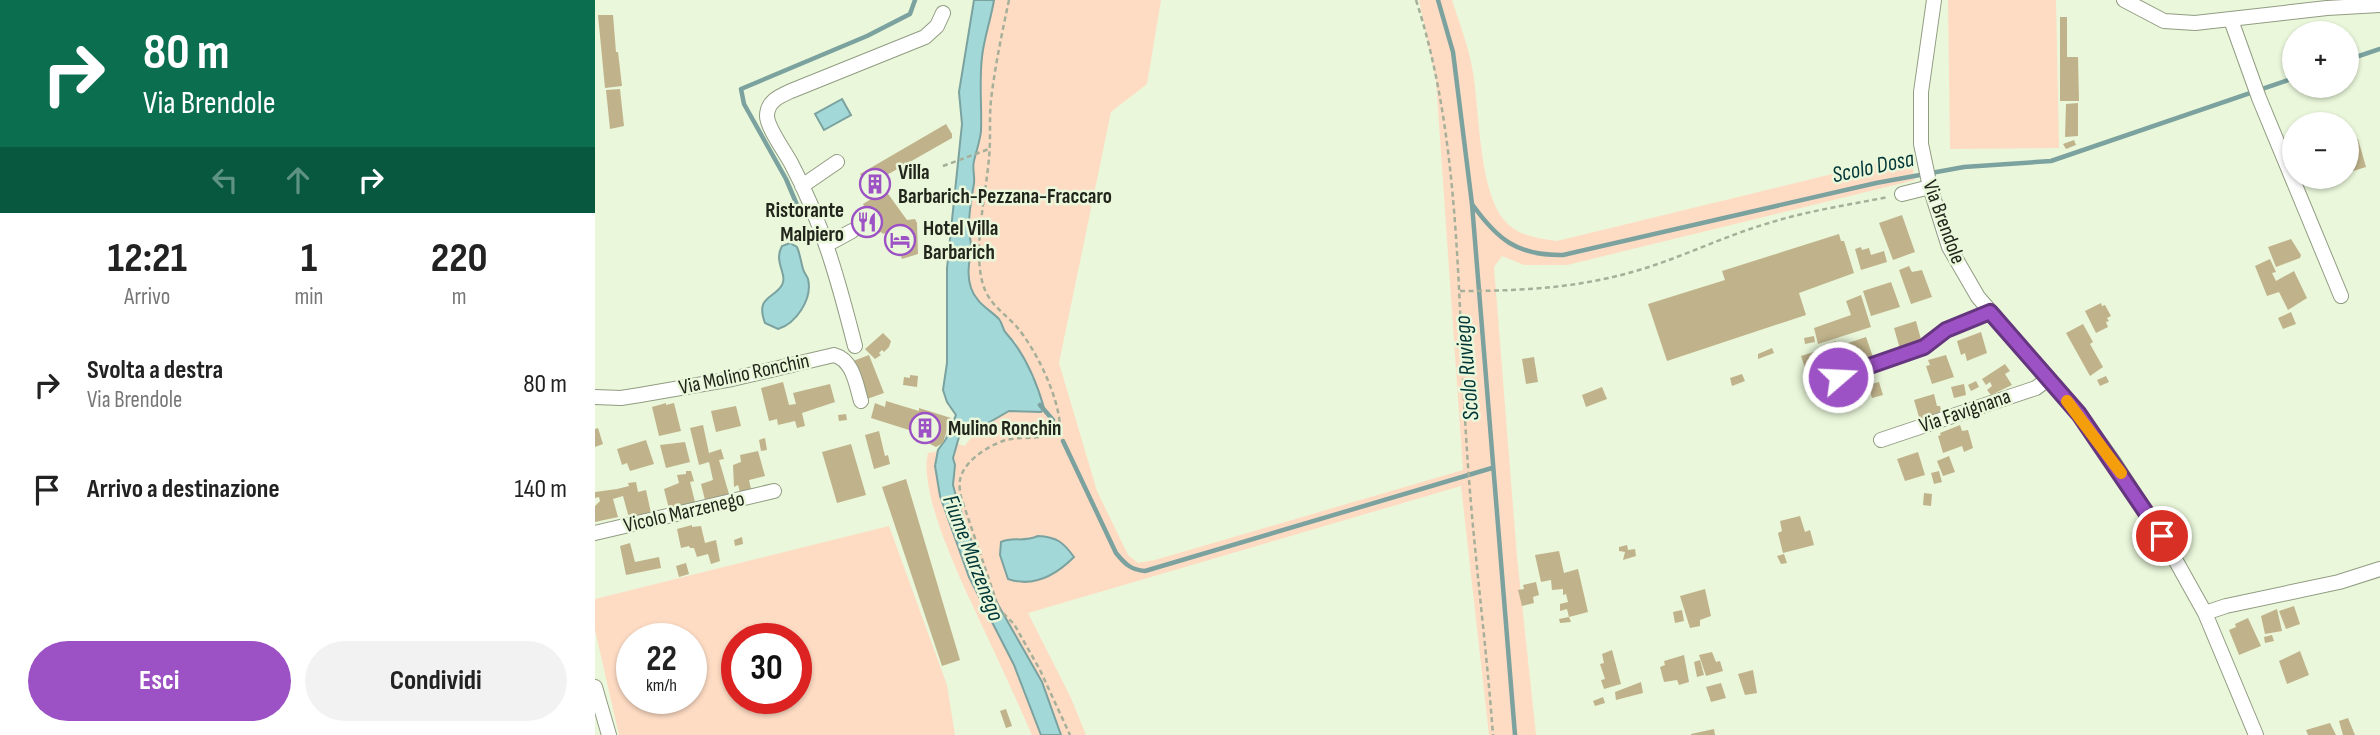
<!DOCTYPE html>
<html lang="it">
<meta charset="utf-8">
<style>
:root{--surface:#fff;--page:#f2f2f2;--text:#222;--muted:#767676;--accent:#9c51c4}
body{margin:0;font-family:"Sofia Sans Condensed",sans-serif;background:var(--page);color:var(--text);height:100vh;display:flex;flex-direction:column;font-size:26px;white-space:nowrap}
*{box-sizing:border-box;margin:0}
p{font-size:23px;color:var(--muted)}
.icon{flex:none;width:38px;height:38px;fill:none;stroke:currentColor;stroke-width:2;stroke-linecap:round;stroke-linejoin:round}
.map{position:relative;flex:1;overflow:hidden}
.panel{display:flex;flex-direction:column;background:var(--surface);width:595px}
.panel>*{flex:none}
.banner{background:#0b6e4f;color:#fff;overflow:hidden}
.buttons{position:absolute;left:1687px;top:21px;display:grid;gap:14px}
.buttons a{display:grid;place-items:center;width:77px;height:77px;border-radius:50%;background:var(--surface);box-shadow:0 2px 5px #0004;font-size:35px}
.speed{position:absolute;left:21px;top:623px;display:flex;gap:14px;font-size:35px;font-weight:700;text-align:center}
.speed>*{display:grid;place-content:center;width:91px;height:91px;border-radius:50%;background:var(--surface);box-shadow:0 2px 5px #0004;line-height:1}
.speed small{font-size:18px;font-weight:400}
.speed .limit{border:10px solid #d22;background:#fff;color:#111}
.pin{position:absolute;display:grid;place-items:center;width:60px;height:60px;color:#fff;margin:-30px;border:4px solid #fff;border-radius:50%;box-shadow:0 2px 7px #0007}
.me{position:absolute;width:77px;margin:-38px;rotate:71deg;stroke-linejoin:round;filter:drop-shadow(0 0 5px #0008)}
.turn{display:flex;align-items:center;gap:24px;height:147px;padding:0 28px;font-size:32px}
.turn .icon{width:91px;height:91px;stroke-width:2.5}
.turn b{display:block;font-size:49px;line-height:60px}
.lanes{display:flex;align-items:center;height:66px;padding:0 28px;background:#0003;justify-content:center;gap:35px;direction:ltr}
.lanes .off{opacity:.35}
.eta{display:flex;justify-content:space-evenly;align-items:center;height:119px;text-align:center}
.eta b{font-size:42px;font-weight:700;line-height:49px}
.cta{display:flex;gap:14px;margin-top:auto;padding:14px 28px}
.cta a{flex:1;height:80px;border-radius:42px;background:var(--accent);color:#fff;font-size:28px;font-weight:700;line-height:80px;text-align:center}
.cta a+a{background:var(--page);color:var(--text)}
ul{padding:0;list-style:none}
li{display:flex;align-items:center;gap:21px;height:105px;padding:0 28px}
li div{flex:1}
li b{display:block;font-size:26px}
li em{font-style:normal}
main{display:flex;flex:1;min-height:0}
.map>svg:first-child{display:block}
.green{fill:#fedcc4;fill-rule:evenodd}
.water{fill:#a2d8d8;stroke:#7ba29f;stroke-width:2}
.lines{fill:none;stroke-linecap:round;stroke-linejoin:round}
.stream{stroke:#7ba29f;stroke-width:4.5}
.building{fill:#c0b38b}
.minor-casing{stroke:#919c82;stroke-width:16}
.path{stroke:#a5af99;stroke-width:2.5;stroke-dasharray:5 3.5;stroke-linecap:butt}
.minor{stroke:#fff;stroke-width:14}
.route-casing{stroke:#65357f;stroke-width:18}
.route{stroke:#9c51c4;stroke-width:12}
.slow{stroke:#f59e0b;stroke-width:12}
.labels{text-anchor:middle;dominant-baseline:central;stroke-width:5;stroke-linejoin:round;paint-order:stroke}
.poi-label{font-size:21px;font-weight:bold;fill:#21251b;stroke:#eaf7da;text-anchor:start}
.street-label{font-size:21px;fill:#21251b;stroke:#eaf7da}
.water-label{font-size:23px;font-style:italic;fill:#003637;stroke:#eaf7da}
</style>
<main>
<section class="panel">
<div class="banner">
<div class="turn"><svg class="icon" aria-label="right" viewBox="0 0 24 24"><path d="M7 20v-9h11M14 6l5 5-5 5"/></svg><div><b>80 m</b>Via Brendole</div></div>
<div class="lanes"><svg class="icon off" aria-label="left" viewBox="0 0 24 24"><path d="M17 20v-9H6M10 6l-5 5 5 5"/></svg><svg class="icon off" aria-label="ahead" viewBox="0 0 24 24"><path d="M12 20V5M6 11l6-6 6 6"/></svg><svg class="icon" aria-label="right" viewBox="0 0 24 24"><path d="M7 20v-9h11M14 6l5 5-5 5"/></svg></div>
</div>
<div class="eta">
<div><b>12:21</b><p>Arrivo</p></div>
<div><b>1</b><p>min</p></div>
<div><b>220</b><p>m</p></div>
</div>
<ul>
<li><svg class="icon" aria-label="right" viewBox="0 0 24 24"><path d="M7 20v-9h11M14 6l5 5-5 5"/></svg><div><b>Svolta a destra</b><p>Via Brendole</p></div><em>80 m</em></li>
<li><svg class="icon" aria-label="arrive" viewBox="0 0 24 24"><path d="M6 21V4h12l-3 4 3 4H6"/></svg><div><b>Arrivo a destinazione</b></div><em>140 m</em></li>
</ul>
<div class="cta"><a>Esci</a><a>Condividi</a></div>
</section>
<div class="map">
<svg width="1785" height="735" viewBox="0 0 1785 735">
<rect width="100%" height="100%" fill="#eaf7da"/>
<path class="green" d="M399,0h167l-14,84 -36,28 -52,251 38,128 31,64 10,8 17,-3 308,-90 -27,-389 -17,-81h33c7,22 16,45 20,67 8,41 6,121 32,153 13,16 34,18 53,21l353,-86 5,25 -348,85h-43l-22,-9 -8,11 23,290 19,178h-47l-28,-249 -433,127 43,85 15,37h-54c-15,-34 -31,-69 -47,-103 -19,-42 -67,-135 -57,-179l7,-1 14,-11 16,5c17,-24 45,-42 76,-34l-2,-21 -11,-28 -9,-10 -3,-11 -12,-11 -5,-11 -24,-23 -4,-10 -3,-22 3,-16 -2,-23 3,-24 -1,-8 3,-10v-23l5,-22 1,-25 2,-6 -1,-47z
M1353,0h108l3,148 -109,1z
M294,526l58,159 8,50h-336l-24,-105v-31zM37,639h59v59h-59zM142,639h59v59h-59z"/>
<path class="water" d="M379,0h20c-3,19 -10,38 -12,57 -3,25 0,49 -1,74 -1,10 -5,21 -7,30 -2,7 1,15 0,22 -2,13 -5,27 -5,42 -1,7 2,14 2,21 -1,15 -5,27 0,42 5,15 18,21 28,31 4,5 3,10 7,14 19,21 30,47 38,75l-3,4 -32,-1 -33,19h-15l-8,28 2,7 -2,20 4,15 31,87 54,95 19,53h-20l-27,-70 -45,-88 -29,-81 -5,-30 3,-16 8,-11 10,-24 -9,-13 -4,-12 4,-27v-95l15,-144 -3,-32z
M247,99l9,16 -27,15 -9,-16z
M195,243l7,4c3,7 4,15 6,22 1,4 4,7 5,10 5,21 -13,45 -30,50l-13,-6c-10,-27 9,-24 17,-38 6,-11 -9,-23 0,-39z
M443,536c19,1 25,6 36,21 -18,18 -40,31 -66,22l-8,-24 1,-13c13,-6 21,1 37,-6z"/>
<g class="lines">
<path class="stream" d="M843,0l15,52 19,152 43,531
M1752,60l33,-11
M877,204c25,35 45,52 91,51l313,-72 88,-16 87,-6 243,-83
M205,212l-14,-33 -42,-75 -3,-15 126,-53 43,-22 5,-14
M445,405l13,15
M468,441l53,112c9,11 15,17 29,18l347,-103"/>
</g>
<path class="building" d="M3,15h15l3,37h2l4,34 -17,2z
M1465,17h7v40h11l1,44h-19z
M25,89l4,37 -14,3 -4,-39z
M1483,103v33l-13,1 1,-33z
M351,124l6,10v4l-74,42 29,40 8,-1 2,4 1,31 -16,5 -9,-30 -10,5 -2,-2 -10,5 -14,-24 8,-5 -2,-4 13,-8 -16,-22z
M1763,139l8,28 -19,6v-29z
M1479,140l2,5 -10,4 -3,-5z
M1307,215l13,37 -22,8 -14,-37z
M1244,234l2,7h3l10,32 -55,20 7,22 -139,46 -19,-57 77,-24 -3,-9z
M1696,239l10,16 -1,3 -24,9 -8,-20z
M1266,247l1,3 7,-2 2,7 13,-4 3,11 -26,8 -6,-21z
M1675,259l6,13 -4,1 4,8 18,-10 13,27 -19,12 -9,-18 -12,4 -12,-30z
M1314,266l3,6 10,-2 10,27 -21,7 -12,-34z
M1296,282l9,25 -29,9 -8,-25z
M1266,295l10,32 -53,17 -4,-16 37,-13 -5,-14z
M1506,303l1,3 3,-1 6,11 -4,2 2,3 -3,1 2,5 -12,6 -11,-22z
M1696,312l5,12 -13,5 -5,-11z
M1321,321l6,22 -22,6 -6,-21z
M1488,324l10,18 -3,2 13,23 -13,9 -24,-43z
M1386,332l6,21 -20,8 -2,-8 -4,2 -4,-14z
M288,333l8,8 -2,6 -5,5 -2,-2 -3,3 2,2 -6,4 -10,-10z
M1219,336l1,6 -10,2 -1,-6z
M1271,337l8,23 -21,7 -8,-23z
M1241,341l3,11 -4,1 2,9 -8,2 -5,-19z
M1177,348l2,5 -16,6v-5z
M1225,350l8,23 -19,7 -8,-24z
M274,355l15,38 -17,6 -14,-38z
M1351,355l8,22 -22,7 -6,-18 4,-1 -2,-5z
M939,357l4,25 -12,2 -4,-25z
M1410,364l5,7 -5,3 7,11 -21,10 -4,-5 5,-4 -2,-4 -4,3 -4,-6z
M1147,374l3,7 -13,5 -2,-8z
M315,375l8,1 -1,11 -14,-2 1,-8 6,1z
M1511,376l3,6 -9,4 -3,-6z
M1381,381l3,6 -8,4 -3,-6z
M188,382l6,23 7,-1 -3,-11 37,-9 5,18 -33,11 3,13 -8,2 -2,-7 -17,4 -1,-6 -8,2 -8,-33z
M1284,382l4,13 -11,3 -4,-13z
M1369,384l2,11 -12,3 -3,-11z
M1007,387l5,12 -21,8 -4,-12z
M1339,394l3,12h3l3,11 -22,7 -7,-24z
M291,401l33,10v-3l32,10 -8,25 -7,4 -6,-3 1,-7 -60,-19 4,-15 10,4z
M71,403v2l8,-2 7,28 -22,5 -7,-29z
M141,406l5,20 -25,6 -5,-21z
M251,414l1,6 -8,1 -1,-6z
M108,425l6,28 12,-4 3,10 -5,1 10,34 -24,6 -4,-16 12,-4 -4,-18 -10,3 -9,-37z
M1365,425l2,6 6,-1 5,18 -9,4 -2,-6 -19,7 -5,-17 3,-1 -1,-2z
M3,428l5,16 -8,3v-18z
M284,431l6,25 3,-1 2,9 -16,5 -9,-34z
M170,438l2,12 -6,1 -2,-11z
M51,440l8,24 -24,7 -3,-8 -5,2 -5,-16z
M90,442l5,20 -24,6 -6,-23z
M256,444l15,51 -29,8 -15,-51z
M163,451l7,25 -16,4 3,13 -11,3 -3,-11 -4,2 -1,-22 8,-3 -1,-7z
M1323,452l7,23 -20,6 -8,-22z
M1354,456l6,16 -12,4 -6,-15z
M91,471h5l3,10 -4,1 5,20 -26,7 -5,-20 15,-6 -2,-8 9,-1z
M1344,471l3,11 -8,2 -3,-11z
M311,479l54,181 -18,6 -60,-179z
M41,482l2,10 8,-2 5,23 -22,5 -6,-22 -10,3 5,18 -23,5v-16l5,-5 -1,-4 -4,1v-6l22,-3 12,-3 -1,-3z
M1329,493l8,1 -1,12 -8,-1z
M1205,516l5,16 5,-2 4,15 -31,8 -5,-20 4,-2 -2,-10z
M97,525v2l9,-1 4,17 11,-3 4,21 -9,3 -3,-10 -11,3 -3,-9h-4l-1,-2 -8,2 -4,-19z
M147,537l1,7 -8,2 -1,-6z
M35,543l5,19 24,-5 2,11 -35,7 -6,-29z
M1032,545l1,5 7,-1 1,7 -13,4 2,-8 -6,-1v-4z
M964,551l5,22 14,-4 10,43 -19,5 2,5 -11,1 -1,-4 10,-2 -2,-8 -7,2v-7l8,-2 -2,-8 -3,1v-6l-11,1 -1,-10 -10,2 -6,-27z
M1189,554l3,9 -6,1 -4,-8z
M91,563l3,11 -10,3 -3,-11z
M941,582l3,13 -6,2 1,6 -12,3 -4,-16 6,-1 -1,-4z
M1110,589l6,27 -11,4v6l-10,2 -10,-32z
M1699,606l6,18 -14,5 -7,-18z
M1682,609l5,22 -17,3 -4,-18z
M1087,610l2,11 -9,2 -2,-11z
M1653,618l13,28 -22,9 -10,-25 7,-3 -1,-3z
M1677,635l2,6 -9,2 -1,-6z
M1017,650l9,34 -17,5 -3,-9 4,-1 -5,-15 4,-1 -2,-9z
M1705,651l9,24 -22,9 -8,-23z
M1117,652l4,10 4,-1 3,10 -17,5 -7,-21z
M1089,655l5,27 -10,3 -2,-5 -13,2 -4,-15 5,-2 -1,-4z
M1105,660l4,15 -7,2 -3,-15z
M1158,670l4,23 -12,2 -7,-21z
M1046,682l2,11 -27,7 -1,-8z
M1126,683l5,15 -15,4 -5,-15z
M1008,697l2,6 -10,3 -2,-5z
M411,709l6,17 -6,2 -6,-17z
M1753,718l7,17h-12l-4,-14z
M1735,723l6,12h-28l-2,-5z
M1119,729l1,6h-24v-1z"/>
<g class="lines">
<g class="minor-casing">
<path id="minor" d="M1339,0l-13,92v52l9,43 19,60 29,50 101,117 34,47 49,75 43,77 51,122
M1529,0l40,21 31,2 132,-15 53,-3
M1636,20l28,78 82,198
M207,186l35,-24
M1307,194l28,-7
M233,244l24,-13
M260,346c-16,-63 -33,-125 -64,-183 -6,-11 -24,-36 -24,-47 0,-15 13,-20 24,-25l134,-54 12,-11 6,-13
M1243,377l86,-30 22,-17 44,-18
M0,397l26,1 19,-3 92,-16 102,-24c19,5 22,29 27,46
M1286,440l155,-52 12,-9
M0,533l179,-42
M1610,613l21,-7 113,-24 41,-13
M0,687l14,48"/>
</g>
<path class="path" d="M414,0c-7,33 -14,66 -18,100 -2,19 0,39 -2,58 -3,37 -18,99 -4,132 7,16 20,24 31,36 20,23 43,71 44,101 -21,17 -36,7 -57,14 -17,6 -40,21 -43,39 -1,5 0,12 1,17l38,112 15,15 26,46 30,65
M821,0c46,141 41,303 51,451 6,95 19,189 26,284
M348,166l46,-17
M865,291c61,0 120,-3 179,-21 44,-13 85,-34 130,-47 38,-12 79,-18 119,-26"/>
<use href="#minor" class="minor"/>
</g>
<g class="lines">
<g class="route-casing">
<path id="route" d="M1243,377l86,-30 22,-17 44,-18 89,102 83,122"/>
</g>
<use href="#route" class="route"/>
<path class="slow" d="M1472,401l54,72"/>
</g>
<defs>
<g id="building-ring" transform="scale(1.575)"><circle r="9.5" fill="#eaf7da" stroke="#9c51c4" stroke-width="1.5"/><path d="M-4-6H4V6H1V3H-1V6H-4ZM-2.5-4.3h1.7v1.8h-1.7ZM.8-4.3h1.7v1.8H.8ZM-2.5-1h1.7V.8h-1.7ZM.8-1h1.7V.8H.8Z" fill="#9c51c4"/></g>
<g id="restaurant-ring" transform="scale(1.575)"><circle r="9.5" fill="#eaf7da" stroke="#9c51c4" stroke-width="1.5"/><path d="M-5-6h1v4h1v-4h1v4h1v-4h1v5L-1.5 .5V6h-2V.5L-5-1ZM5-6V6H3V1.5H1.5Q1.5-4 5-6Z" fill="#9c51c4"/></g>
<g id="hotel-ring" transform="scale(1.575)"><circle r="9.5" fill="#eaf7da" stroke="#9c51c4" stroke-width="1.5"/><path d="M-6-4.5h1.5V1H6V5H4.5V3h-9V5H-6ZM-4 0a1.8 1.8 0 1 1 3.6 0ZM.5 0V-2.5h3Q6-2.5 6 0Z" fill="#9c51c4"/></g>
</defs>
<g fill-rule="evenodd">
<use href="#building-ring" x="280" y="184"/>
<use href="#restaurant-ring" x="272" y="222"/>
<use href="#hotel-ring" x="305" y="240"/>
<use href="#building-ring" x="330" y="428"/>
</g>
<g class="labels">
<g class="poi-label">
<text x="303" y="172">Villa<tspan x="303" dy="24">Barbarich-Pezzana-Fraccaro</tspan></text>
<text x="249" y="210" text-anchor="end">Ristorante<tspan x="249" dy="24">Malpiero</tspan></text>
<text x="328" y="228">Hotel Villa<tspan x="328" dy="24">Barbarich</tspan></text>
<text x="353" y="428">Mulino Ronchin</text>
</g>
<g class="street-label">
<text transform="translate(1349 222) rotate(70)">Via Brendole</text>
<text transform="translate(149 374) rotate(-12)">Via Molino Ronchin</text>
<text transform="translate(1370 411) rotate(-19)">Via Favignana</text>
<text transform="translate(89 512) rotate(-13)">Vicolo Marzenego</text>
</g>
<g class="water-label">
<text transform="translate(1278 167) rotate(-12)">Scolo Dosa</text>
<text transform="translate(872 368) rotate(-95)">Scolo Ruviego</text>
<text transform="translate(378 558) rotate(69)">Fiume Marzenego</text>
</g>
</g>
</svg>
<div class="buttons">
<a>+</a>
<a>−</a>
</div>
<div class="speed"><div>22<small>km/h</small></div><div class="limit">30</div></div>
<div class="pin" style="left:1567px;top:536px;background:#d93025"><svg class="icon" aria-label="arrive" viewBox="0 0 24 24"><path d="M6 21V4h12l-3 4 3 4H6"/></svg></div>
<svg class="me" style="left:1243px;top:377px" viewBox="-20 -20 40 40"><circle r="17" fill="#9c51c4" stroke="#fff" stroke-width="3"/><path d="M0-11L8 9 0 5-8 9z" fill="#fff"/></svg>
</div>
</main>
